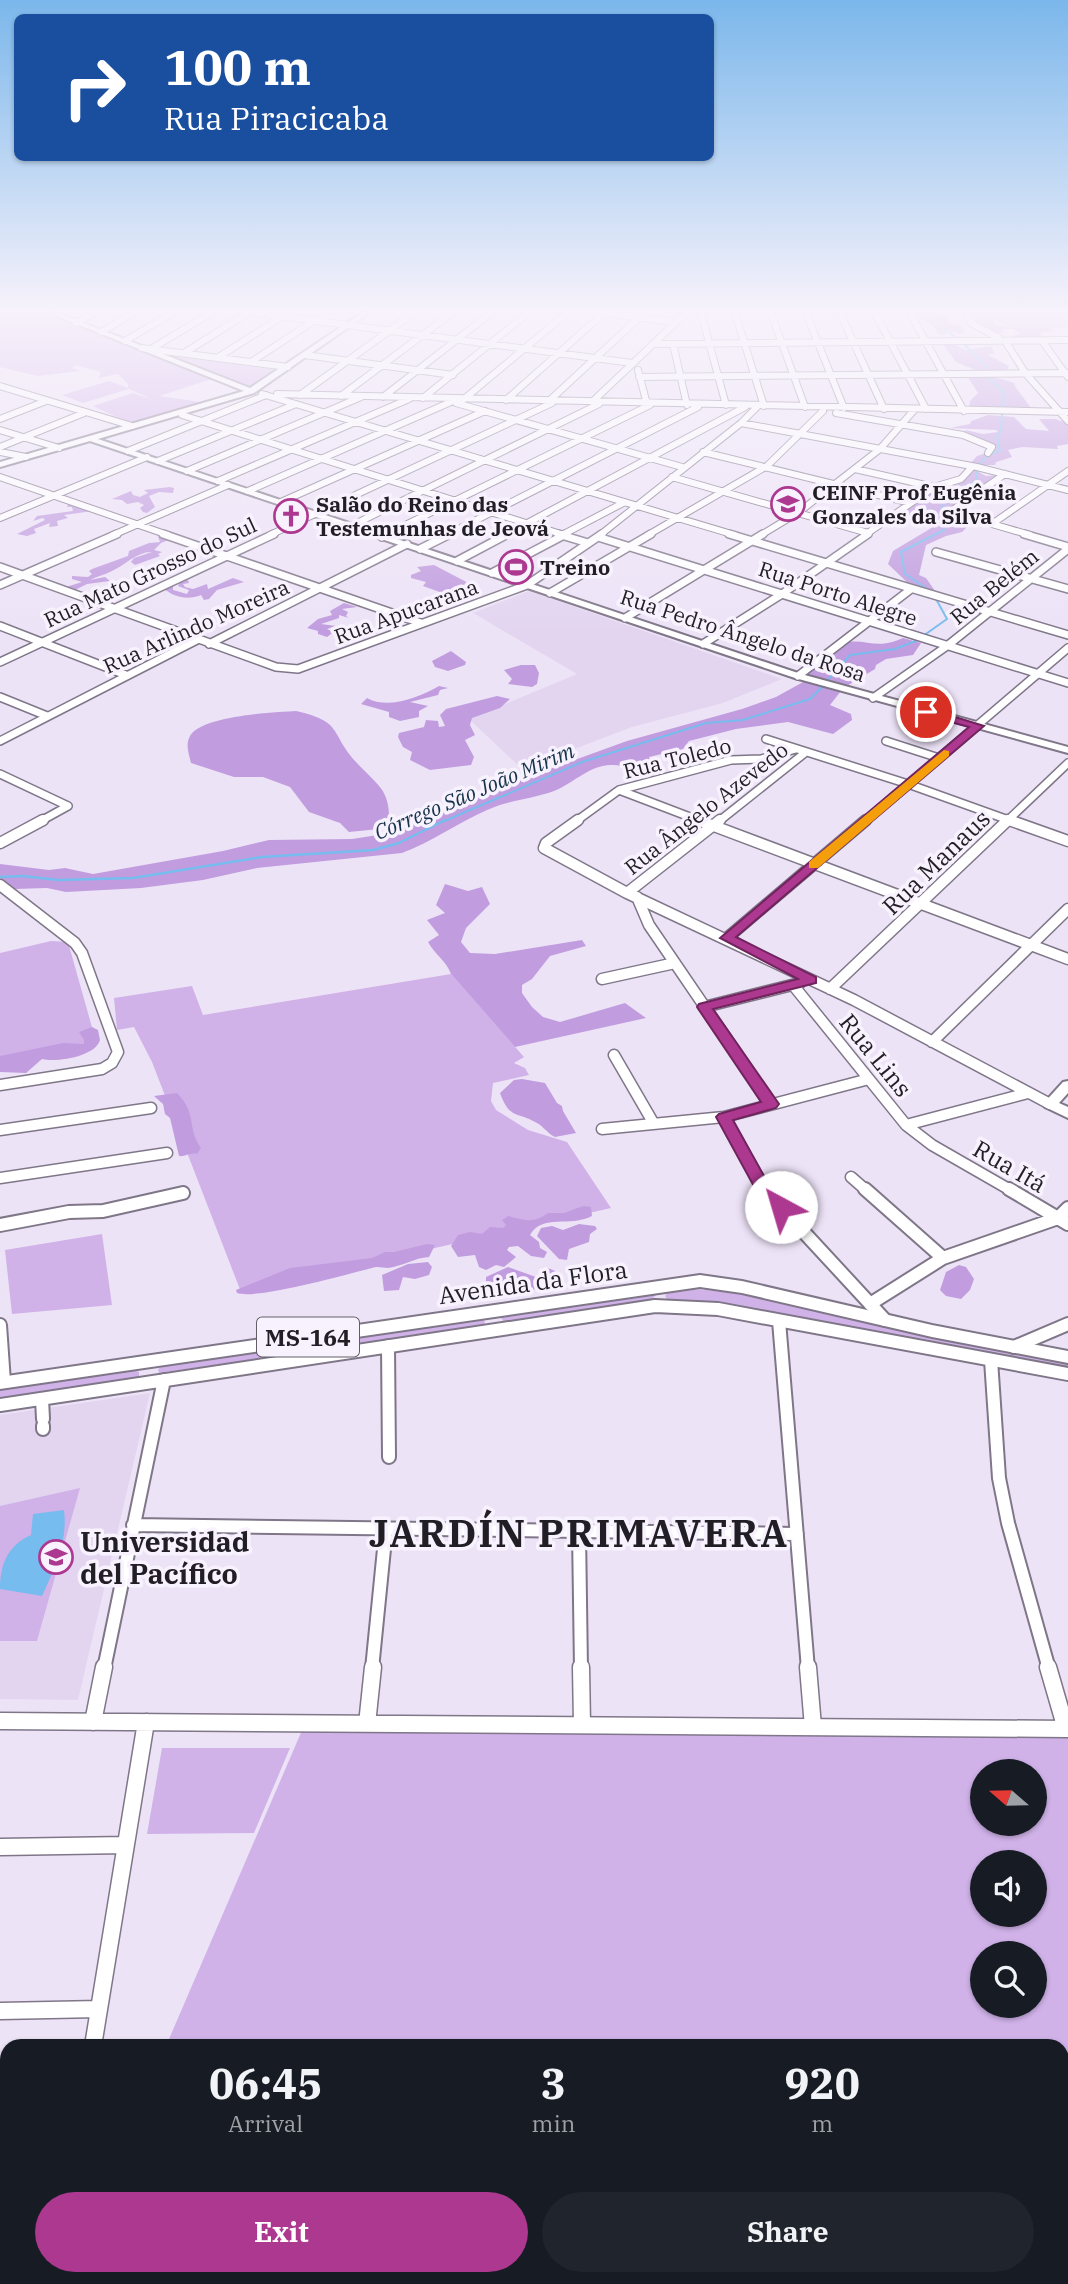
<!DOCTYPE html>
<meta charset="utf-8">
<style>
:root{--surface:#171b24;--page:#20242c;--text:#f1f3f6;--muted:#9ea1a6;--accent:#ad3890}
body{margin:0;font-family:"IBM Plex Serif",serif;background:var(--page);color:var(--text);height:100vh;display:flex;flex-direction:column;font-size:26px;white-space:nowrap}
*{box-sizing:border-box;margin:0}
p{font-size:23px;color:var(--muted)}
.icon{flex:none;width:38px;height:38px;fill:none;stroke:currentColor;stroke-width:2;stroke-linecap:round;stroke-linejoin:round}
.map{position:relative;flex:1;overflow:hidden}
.sheet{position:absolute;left:0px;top:2039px;width:1069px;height:247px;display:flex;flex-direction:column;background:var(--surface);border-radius:21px 21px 0 0;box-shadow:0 2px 5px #0004}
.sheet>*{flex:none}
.banner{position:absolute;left:14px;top:14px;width:700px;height:147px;border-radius:10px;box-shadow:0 2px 5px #0004;background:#1a4fa0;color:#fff;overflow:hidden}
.needle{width:46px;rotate:290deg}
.buttons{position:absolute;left:970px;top:1759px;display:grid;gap:14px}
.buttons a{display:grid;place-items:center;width:77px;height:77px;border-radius:50%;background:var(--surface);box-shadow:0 2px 5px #0004;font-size:35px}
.pin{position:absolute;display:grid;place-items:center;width:60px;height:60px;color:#fff;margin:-30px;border:4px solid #fff;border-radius:50%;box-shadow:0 2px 7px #0007}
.me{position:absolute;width:77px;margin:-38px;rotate:321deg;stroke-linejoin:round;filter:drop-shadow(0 0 5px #0008)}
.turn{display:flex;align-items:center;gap:24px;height:147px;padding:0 35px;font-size:32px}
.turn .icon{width:91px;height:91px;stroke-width:2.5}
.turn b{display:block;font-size:49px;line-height:60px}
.eta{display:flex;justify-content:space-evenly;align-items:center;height:119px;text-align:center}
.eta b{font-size:42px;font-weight:700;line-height:49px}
.primary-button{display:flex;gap:14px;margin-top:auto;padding:14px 35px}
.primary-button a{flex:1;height:80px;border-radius:42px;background:var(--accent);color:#fff;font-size:28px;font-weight:700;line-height:80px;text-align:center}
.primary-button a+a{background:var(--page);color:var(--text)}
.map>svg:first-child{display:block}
.built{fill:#e3d5f0}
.green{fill:#d0b2e9;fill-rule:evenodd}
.forest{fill:#c19ddf}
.water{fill:#77bcef}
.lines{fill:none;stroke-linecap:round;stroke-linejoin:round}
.stream-far1{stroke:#77bcef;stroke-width:2}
.stream{stroke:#77bcef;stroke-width:2.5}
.minor-far4-casing{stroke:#7f7688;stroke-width:8}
.minor-far3-casing{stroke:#7f7688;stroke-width:10}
.minor-far2-casing{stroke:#7f7688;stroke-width:13}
.minor-far1-casing{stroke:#7f7688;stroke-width:16}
.minor-casing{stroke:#7f7688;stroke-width:19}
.major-casing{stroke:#7f7688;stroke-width:4}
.minor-far4{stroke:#fff;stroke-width:6}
.minor-far3{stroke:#fff;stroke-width:7}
.minor-far2{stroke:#fff;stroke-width:10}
.minor-far1{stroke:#fff;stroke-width:12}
.minor{stroke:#fff;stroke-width:16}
.major{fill:#fff;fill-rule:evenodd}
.route{fill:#ad3890;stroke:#70245e;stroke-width:2}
.slow{fill:#f59e0b}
.labels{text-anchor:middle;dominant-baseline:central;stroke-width:7;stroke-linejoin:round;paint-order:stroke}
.far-poi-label{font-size:21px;font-weight:bold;fill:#221e25;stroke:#f8f2fe;text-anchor:start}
.far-street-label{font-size:21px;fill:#221e25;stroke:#f8f2fe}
.far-water-label{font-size:21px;font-style:italic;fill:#163449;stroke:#f8f2fe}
.shield{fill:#f8f2fe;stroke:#625e66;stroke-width:2}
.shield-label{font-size:23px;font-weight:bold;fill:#221e25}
.street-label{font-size:24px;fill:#221e25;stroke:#f8f2fe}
.near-poi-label{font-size:28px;font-weight:bold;fill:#221e25;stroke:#f8f2fe;text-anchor:start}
.near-district-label{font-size:38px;font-weight:bold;letter-spacing:2px;fill:#221e25;stroke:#f8f2fe}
</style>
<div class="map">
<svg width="1068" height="2284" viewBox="0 0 1068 2284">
<rect width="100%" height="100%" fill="#ede3f7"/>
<path class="built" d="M529,591l253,88 -59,24 -91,24 -110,42 -53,-50 108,-45 -104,-61z
M150,1393l-72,307 -78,-1v-284z"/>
<path class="green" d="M0,313h43l169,66 -53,17 42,6 -70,22 -38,-18 40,-13 21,7 -25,-11 -46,14 -21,-8 47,-14 19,7v-4l-10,-10 -20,4 3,-6 -26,-7 -3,3 8,3 -42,5 -38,-9z
M966,313h102v15l-59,-1 -21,-10 -21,1z
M160,354l117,16 -26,17z
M51,941l17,1 29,103 -97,17v-109z
M451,974l73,83 -10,6 11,5 4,7 -36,8 -2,18 5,9 32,20 39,12 44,66 -370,84 -89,-230 -18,-35 -17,3 -3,-32 78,-12 11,29z
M102,1234l10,71 -100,9 -7,-64z
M692,1289l44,3 258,58 74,14v6l-365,-69 -36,-2 -2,-3 2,-3z
M652,1294l4,1 -7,7 -144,21 -4,-5 1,-3z
M480,1318l4,2 1,4 -3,2 -323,47 -1,-4 5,-3z
M134,1370l5,2v5l-4,2 -135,20v-9z
M80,1488l-43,153h-37v-135z
M303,1728l765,6v550h-1009l2,-6h1001v-232h-896zM982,1771h52v53h-52zM982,1862h52v52h-52zM982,1953h52v53h-52z
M162,1748h128l-36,85 -107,1z"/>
<path class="forest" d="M918,313l28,1 3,10 13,3 3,5 -5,2 -13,-4 -2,5 -7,-1 -4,-8 -15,-9z
M980,317l15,2 -2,5 8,2 48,2 6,3 -16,2 4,4 -25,4 -5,-5 8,-3 -7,-4h-11v4l-27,-2 -1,-11z
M952,343l14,7 25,-4 3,7 -6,2 21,11 -2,3 7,2 -34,1 -24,-10 -12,-16v-2z
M967,376c18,0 33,1 49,8l-2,1 17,23 -62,-1 1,-6 8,-8z
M988,415l26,2 12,12 23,2 -10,-12h16l13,4v21l-11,2 1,3 -36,-2 -14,3 4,7 -16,5 -1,3h-26l8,-9 15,-5 4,-4 -30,-14 -1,-3 18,4 15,-2 -2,-2 -46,-2 20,-4 1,-3z
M973,469l13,7 13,-1 -1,6 7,1 1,3h-10l4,3 -4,2 -3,-5 -14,7 12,3 -2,3 4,4h-7l-3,-3 -22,6 10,11v7l-9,9 -16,4 -20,9 -7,30 7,3 9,13 -26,-7 -21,-20 5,-13 40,-24 -2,-7 -25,-5 -1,-5 31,-21c14,1 30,-7 37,-20z
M170,487l4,1 -1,5 -14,-1 -10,4 6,11 -8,6 -4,-1 -3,-4 4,-3 -6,-3 -11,2 -5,-4 -10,-1 19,-8 2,4 7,2 8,-4 -4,-3z
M68,504l25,7 -29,4 4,3 -11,3 1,5 -9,1 1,-4 -16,6 2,4 -9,3 -10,-2 28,-14 -2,-2 -10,3 4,-5 36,-5 -1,-4h-5z
M163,535l8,4 -10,4 -7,7 8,2 -4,2 2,2 -25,9 -4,-3 3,-4 18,-6c-14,-1 -27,13 -40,19 -7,4 -15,5 -22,9l15,-3 5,4 -23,3 -12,6 -9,-3 16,-5 -10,-3v-3l16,1 4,-3 -3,-3 3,-2 36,-13 1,-5 20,-8 11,-1 -2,-5z
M434,565l40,21 -5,4 -16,1 -5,4 -25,-9 3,-4 -15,-4v-3l10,-4 -4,-4z
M233,578l11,4 -27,8 -8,9 -5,1 -3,-5c-13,5 -26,3 -38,-7l10,-3v5l14,4 2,-4 -11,-4 3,-5 7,-1 1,3 -6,1 2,3 8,2 14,-5 1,5z
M344,603l13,4 -15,2 6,3 -2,4 3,2 -10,-3v3l-18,6 15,2 -9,3 11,5h-7l-4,3 -9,-3v-3l-11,-3 11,-9 14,-4 -2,-4z
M903,638l18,5 -8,12 -27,4 -10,6 -1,4 -30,18 -40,-11 38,-33c23,-6 32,8 60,-5z
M451,651l15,11 -1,3 -17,6 -13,-4 -3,-6z
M521,665h14l4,8 -2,11 -5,3 -24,-3 4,-5 -8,-9z
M805,681l36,10 -11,14 21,9 1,6 -19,14 -45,-12 -52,7 -47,12 -6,8 -34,8 4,15 -7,5c-12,-4 -22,-13 -35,-12 -23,1 -37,18 -57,26 -22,8 -45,9 -67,19 -30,13 -55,32 -85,43l-145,15 -54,12 -62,8 -75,4 -19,-4 -32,1 -15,-11v-14l49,6 16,-2 28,6 130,-23 46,-11 83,-1 39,-6 87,-38 149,-54 115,-32 34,-12z
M439,686l9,2 -8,2 -2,5 -28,7 18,4 -9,5v6l-19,4 -11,-4v-5l-28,-8 6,-6c21,12 53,-1 72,-12z
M497,696l13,3 -10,9 -28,10 -2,7 5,10 -10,5 9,17 -3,8 -41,5 -20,-10 2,-8 -9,-5 -5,-10 1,-4 25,-6 2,-7 12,1 1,6 6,-1 -5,-11 6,-6z
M296,711c48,11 33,21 60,51 24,26 35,27 33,66l-40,4 -9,-9 -31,-11 -19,-25 -27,-10h-29l-43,-14c-2,-9 -6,-18 -1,-27 11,-20 84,-24 106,-25z
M445,884l23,7 14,-4 8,17 -24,24 -5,14 9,11 25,1 87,-14 4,6 -36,10 -18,23 -10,6v8l10,14 11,10 17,5 65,-19 21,15 -131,29 -64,-73c-5,-14 -16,-19 -23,-32l11,-7 -12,-15 18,-7 -9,-8z
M92,1027l6,3 2,10c-4,16 -43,23 -58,19l-16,14 -26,-1v-16l63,-13 21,1v-4l-5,-8z
M522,1079l23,4 12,20 5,3 1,5 13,22 -21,4c-8,-4 -11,-10 -18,-14 -21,-12 -27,-3 -37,-30l14,-13z
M177,1093c21,22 9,33 24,55l-4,6c-8,-2 -11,3 -18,2l-9,-38 -5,-4 -2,-10 -9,-8z
M583,1206l8,1 1,9c-23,12 -49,-3 -62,19l9,7 1,6 7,4 -3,6 -13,-2 -13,-10 -9,1 -2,3 9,7 -12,10 -8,-2 -10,5 -7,-3 -4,-12 -17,2 -7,-11 7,-11 12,-3 12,2 8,-7 13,1 3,-3 -4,-5 6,-4c15,4 26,8 40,-3h16z
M579,1224l16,2 2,3 -7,5 -1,8 -20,7 -2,11 -8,-1 -22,-23 4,-8 11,-2 11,4z
M427,1244l8,1 -6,12c-15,1 -26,9 -41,11 -5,0 -11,-2 -16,0 -24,6 -116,32 -135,25l-1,-3 54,-22 82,-10 13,-6h9z
M428,1262l4,5 -3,8 -14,4 -12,-2 -4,13 -15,1 -2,-16 26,-11z
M959,1265l7,2 8,12 -4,11 -9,9 -15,-3 -6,-6 6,-18z
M508,1267l28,10 4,-1 8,-8 7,3 8,8 1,7 -43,5 -19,-7 -8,3 -8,-3v-7z"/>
<path class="water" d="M64,1510c4,33 -9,57 -22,86l-42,-7c0,-25 8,-44 31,-54l2,-21z"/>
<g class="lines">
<path class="stream-far1" d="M932,313l2,8 24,18
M963,343l24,25 -1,4
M987,376l17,17 -1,15
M929,590l-24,-16 -4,-22 43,-22 -3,-12 4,-21 31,-16c0,-18 9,-25 24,-31l-3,-13 4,-7 1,-16
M923,636l24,-17 -11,-20
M828,680l22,-25 45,-6 23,-9
M442,822l140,-60 124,-39 37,-3 67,-21 12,-12"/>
<path class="stream" d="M0,877l23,-1 35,4 75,-2 129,-21 111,-7 26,-7 46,-23"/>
<g class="minor-far4-casing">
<path id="minor-far4" d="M257,313l375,50
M602,313l73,9
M701,313l25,92
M735,313l29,93
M771,313l34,94
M806,313l38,95
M840,313l44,96
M875,313l51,96
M910,313l54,98
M966,313l5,10 28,15
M76,323l18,-10
M101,332l33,-19
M125,341l47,-28
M1005,341l21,33 42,47
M1042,341l26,36
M653,344l415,-4
M673,344l14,61
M141,348l147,19
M151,349l60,-36
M184,353l64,-40
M305,355l148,20
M217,358l66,-42
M251,362l75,-49
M638,370l9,34
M639,377l429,-4
M0,386l132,40
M262,394l473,141
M277,394l791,18
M300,395l114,-82
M341,396l111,-83
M383,397l108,-84
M423,398l105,-85
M464,399l103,-86
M506,400l98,-87
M549,401l95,-88
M592,402l94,-89
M456,403l226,64
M836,413l127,22 29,12 -4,6
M182,415l382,120
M0,419l46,-18
M741,423l236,44 91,23
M0,430l59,18
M0,447l84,-34
M128,451l138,-56
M0,452l26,5
M703,452l208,51
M158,461l138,-57
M855,469l79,18
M187,471l174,-74
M0,477l168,58
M672,477l196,56
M218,481l191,-82
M248,491l205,-90
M281,502l204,-91
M954,509l51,-35
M0,518l147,-61
M351,526l248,-122
M113,535l115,-50
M270,535l282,-132
M385,535l265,-130
M447,535l251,-128
M505,535l240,-128
M562,535l61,-32
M600,535l141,-112 17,-17
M648,535l119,-69 56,-55
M761,535l38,-23 81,-63 35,-40
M865,535l69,-48 27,-8 11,-12
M1030,535l-38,-11 76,-53"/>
</g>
<g class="minor-far3-casing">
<path id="minor-far3" d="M163,534l258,89
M558,534l30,9
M729,534l339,101
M1024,534l44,13
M382,537l7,-3
M598,537l470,146
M420,549l30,-15
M936,552l132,37
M457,561l51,-27
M0,567l276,100 22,2 229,-84 75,-51
M492,573l74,-39
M0,585l117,-51
M550,593l101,-59
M625,618l138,-84
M0,626l126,49
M209,644l198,-100
M703,644l79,-50 86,-60
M0,662l274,-128
M798,676l113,-87
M0,697l47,19
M873,698l74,-52 121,-97
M766,739l142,45 106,38
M0,741l197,-101
M886,741l53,17
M0,774l68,32
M619,790l84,32
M39,822l29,-16
M575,822l44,-32 112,-30 30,-1 35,-10
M718,822l88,-70
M864,822l204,-174
M1006,822l62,-59"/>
</g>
<g class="minor-far2-casing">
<path id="minor-far2" d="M578,820l-32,23 -2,5 83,45 227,107 196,104
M698,820l370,139
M1009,820l59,21
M0,843l43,-23
M0,885l75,58 7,10 36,99 -6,11 -10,6 -102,16
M627,893l93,-73
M637,897l12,28 122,179
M727,938l139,-118
M602,979l73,-16
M793,985l113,140 26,20 80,46
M830,989l178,-169
M704,1007l96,-24
M932,1042l136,-133
M614,1055l40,69
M724,1117l42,74
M906,1125l122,-32
M602,1129l122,-12 145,-38
M0,1130l151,-22
M851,1177l16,14
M0,1178l167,-25"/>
</g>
<g class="minor-far1-casing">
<path id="minor-far1" d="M764,1189l121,131
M865,1189l78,69
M1009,1189l59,35
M0,1225l69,-13 34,-1 80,-18
M870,1304l73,-46 115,-40 10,-10
M779,1321l29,348
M0,1325l4,57
M388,1346l1,111
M1014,1347l54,-23
M991,1360l8,118 9,45 41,146
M42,1399l1,20
M0,1405l655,-99 63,3 350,65
M43,1426v3
M133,1525l664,9
M579,1532l2,137
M104,1669l60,-289
M372,1669l14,-140"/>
</g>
<g class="minor-casing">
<path id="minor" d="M581,1667l1,58
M808,1667l5,60
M1048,1667l18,62
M0,1721l1068,8
M93,1722l11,-55
M367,1724l6,-57
M0,1847l126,-2
M0,2011l99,-2
M93,2046l53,-324
M0,2209h7
M54,2284l1,-6"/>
</g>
<g class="major-casing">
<path id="major" d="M49,313h9l192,75 112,-75h7l-115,80 -156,46 703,235 267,73v6l-273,-75 -705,-237 -90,26v-5l244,-71z
M1068,1081v12l-9,10 9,4v11l-23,-11 -2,-3 20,-22z
M700,1275l42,6 190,44 136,26v12l-136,-26 -190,-44 -42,-6 -700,102v-12z"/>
</g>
<use href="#minor-far4" class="minor-far4"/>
<use href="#minor-far3" class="minor-far3"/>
<use href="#minor-far2" class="minor-far2"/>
<use href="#minor-far1" class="minor-far1"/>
<use href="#minor" class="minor"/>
<use href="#major" class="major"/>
</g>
<linearGradient id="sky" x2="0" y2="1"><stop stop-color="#7bb7eb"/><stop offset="0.49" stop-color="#f7f2fb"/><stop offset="1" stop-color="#f7f2fb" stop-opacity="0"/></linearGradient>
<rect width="1068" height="633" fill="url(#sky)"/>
<path class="route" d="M926,708l58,18 -248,211 80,40v6l-103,26 66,95 -3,4 -43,12 36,65 20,22 -2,4h-12l-18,-19 -41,-75 3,-3 42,-12 -64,-95 2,-3 99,-25 -78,-41 249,-211 -48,-13 -1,-2z"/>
<path class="slow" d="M944,750l5,1v5l-131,112h-9v-6z"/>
<defs>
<g id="school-ring" transform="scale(1.75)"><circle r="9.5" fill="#f8f2fe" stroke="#ad3890" stroke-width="1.5"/><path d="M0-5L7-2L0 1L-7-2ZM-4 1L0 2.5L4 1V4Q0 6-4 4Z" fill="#ad3890"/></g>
<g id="church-ring" transform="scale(1.75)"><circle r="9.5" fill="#f8f2fe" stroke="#ad3890" stroke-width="1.5"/><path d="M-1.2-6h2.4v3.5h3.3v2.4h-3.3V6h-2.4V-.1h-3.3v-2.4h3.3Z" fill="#ad3890"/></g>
<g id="stadium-ring" transform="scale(1.75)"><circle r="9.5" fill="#f8f2fe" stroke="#ad3890" stroke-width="1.5"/><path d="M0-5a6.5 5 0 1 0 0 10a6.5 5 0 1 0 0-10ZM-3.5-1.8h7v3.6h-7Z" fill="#ad3890"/></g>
<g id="university-ring" transform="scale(1.75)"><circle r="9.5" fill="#f8f2fe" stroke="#ad3890" stroke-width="1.5"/><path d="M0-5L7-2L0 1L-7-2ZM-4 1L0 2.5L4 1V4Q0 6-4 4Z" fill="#ad3890"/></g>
</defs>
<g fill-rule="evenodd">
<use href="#school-ring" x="788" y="504"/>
<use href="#church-ring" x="291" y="516"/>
<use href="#stadium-ring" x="516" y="567"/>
<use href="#university-ring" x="56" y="1557"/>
</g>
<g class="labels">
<g class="far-poi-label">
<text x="812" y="492">CEINF Prof Eugênia<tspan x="812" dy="24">Gonzales da Silva</tspan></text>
<text x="316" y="504">Salão do Reino das<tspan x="316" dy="24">Testemunhas de Jeová</tspan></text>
<text x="540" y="567">Treino</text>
</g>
<g class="far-street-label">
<text transform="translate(150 572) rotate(-25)">Rua Mato Grosso do Sul</text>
<text transform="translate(994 586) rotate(-39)">Rua Belém</text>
<text transform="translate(838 593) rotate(18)">Rua Porto Alegre</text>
<text transform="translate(406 611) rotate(-20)">Rua Apucarana</text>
<text transform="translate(196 626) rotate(-24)">Rua Arlindo Moreira</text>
<text transform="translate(743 635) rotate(18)">Rua Pedro Ângelo da Rosa</text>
<text transform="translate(677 758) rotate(-14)">Rua Toledo</text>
<text transform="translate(706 808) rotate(-38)">Rua Ângelo Azevedo</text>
</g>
<g class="far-water-label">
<text transform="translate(474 791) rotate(-23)">Córrego São João Mirim</text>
</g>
<rect class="shield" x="257" y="1317.5" width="102" height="39" rx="5"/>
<g class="shield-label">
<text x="308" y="1337">MS-164</text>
</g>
<g class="street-label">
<text transform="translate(936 862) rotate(-44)">Rua Manaus</text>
<text transform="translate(876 1055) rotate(51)">Rua Lins</text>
<text transform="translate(1010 1166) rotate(30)">Rua Itá</text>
<text transform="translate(533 1282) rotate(-8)">Avenida da Flora</text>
</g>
<g class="near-poi-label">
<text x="80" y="1541">Universidad<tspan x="80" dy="32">del Pacífico</tspan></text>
</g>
<g class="near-district-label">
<text x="579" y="1532">JARDÍN PRIMAVERA</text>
</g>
</g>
</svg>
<div class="buttons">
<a><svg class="needle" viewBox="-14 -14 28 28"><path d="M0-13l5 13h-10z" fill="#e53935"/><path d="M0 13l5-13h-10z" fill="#9ea1a6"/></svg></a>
<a><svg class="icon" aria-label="sound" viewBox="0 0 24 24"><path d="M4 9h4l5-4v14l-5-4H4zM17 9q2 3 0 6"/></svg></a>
<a><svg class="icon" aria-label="search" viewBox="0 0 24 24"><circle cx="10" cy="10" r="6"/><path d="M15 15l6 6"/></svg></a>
</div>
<div class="pin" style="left:926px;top:712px;background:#d93025"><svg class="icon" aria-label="arrive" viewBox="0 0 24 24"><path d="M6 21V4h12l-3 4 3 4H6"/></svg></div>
<svg class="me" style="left:781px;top:1207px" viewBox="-20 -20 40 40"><circle r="19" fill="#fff"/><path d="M0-13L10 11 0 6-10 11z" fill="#ad3890"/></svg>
<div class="banner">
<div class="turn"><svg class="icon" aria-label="right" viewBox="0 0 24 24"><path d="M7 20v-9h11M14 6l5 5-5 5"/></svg><div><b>100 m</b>Rua Piracicaba</div></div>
</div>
<section class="sheet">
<div class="eta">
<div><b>06:45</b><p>Arrival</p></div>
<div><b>3</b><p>min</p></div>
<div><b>920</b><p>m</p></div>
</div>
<div class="primary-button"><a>Exit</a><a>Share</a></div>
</section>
</div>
